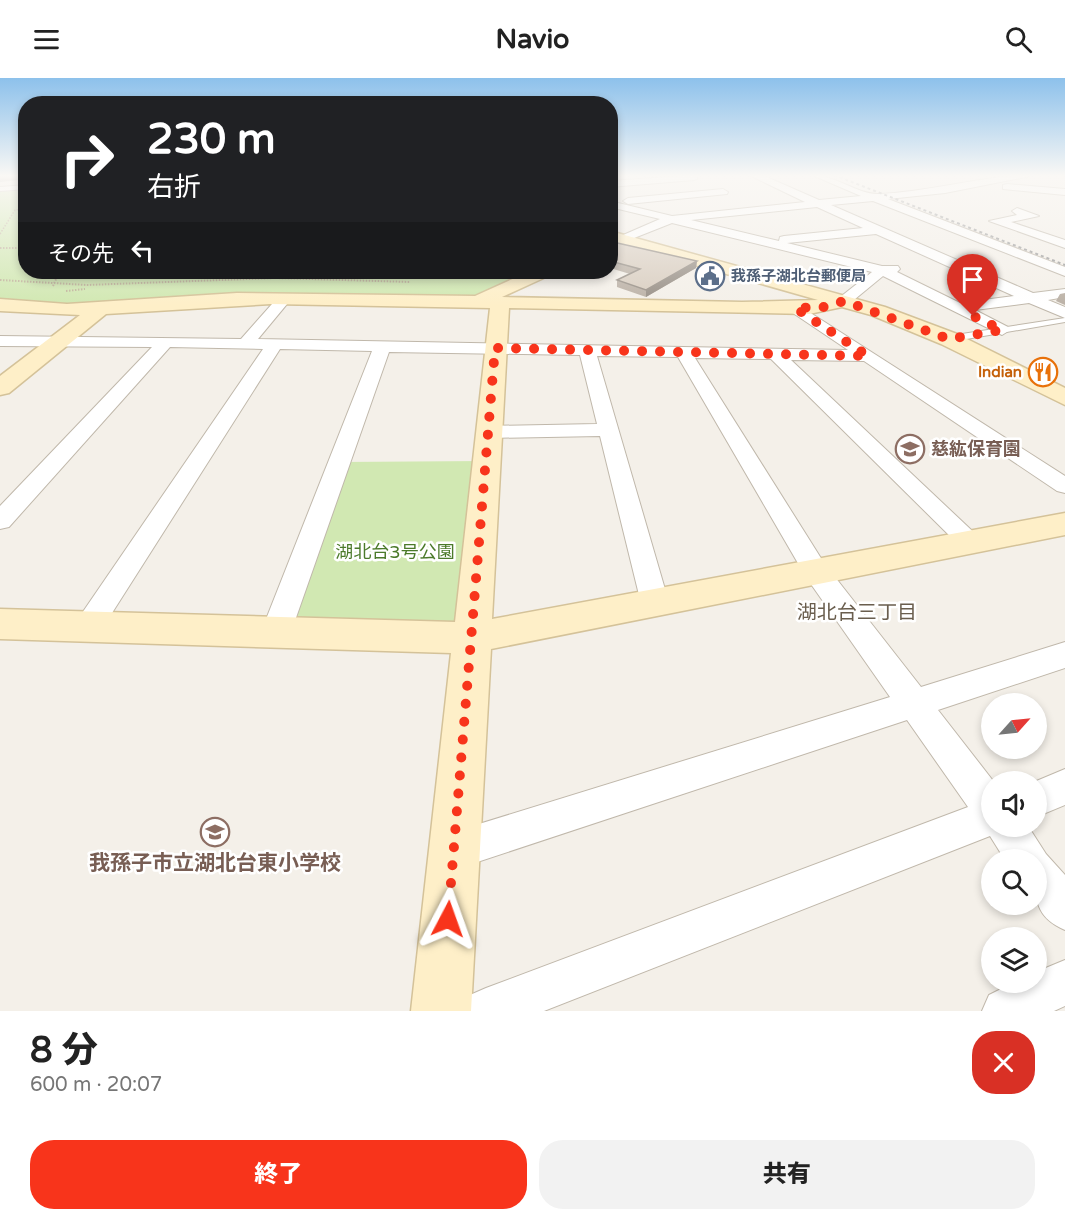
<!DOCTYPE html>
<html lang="ja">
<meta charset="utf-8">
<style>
:root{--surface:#fff;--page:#f2f2f2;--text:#222;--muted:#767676;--accent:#f8341b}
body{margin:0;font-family:"Varela Round","Noto Sans JP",sans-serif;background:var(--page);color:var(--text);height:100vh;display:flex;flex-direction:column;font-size:22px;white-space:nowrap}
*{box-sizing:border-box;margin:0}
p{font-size:20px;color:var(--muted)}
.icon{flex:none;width:33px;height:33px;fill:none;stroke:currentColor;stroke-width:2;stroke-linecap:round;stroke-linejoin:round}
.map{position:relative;height:933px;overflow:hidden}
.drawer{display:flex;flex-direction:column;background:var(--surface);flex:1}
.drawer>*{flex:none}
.banner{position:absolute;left:18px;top:18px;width:600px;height:183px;border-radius:24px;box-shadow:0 3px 9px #0003;background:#202124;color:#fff;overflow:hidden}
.needle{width:39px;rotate:63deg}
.controls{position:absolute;left:981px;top:615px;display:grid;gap:12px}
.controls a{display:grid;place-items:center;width:66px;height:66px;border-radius:50%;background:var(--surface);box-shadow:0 3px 9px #0003;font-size:30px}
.pin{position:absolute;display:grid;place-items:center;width:51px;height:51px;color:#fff;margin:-62px -26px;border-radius:50% 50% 50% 0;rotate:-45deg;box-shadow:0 0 6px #0007}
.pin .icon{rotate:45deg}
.me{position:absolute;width:66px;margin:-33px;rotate:4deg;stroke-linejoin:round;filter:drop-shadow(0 0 4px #0008)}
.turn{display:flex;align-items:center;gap:21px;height:126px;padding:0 30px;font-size:27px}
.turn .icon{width:78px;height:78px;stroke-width:2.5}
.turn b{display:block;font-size:42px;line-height:51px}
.then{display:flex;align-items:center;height:57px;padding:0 30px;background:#0003;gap:12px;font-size:22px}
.round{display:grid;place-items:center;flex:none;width:63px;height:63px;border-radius:24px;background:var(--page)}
.overview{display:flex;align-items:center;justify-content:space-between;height:102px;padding:0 30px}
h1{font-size:36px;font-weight:800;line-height:45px}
.primary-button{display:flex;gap:12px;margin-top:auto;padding:12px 30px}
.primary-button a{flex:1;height:69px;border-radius:24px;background:var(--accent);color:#fff;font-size:24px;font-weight:800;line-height:69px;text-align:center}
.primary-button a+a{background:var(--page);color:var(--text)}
header{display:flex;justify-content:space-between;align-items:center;height:78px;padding:0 30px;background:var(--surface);font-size:27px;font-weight:800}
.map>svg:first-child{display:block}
.green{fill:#d1e8b2}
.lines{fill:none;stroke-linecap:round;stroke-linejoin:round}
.lane-casing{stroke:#c0b8ab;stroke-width:2}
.street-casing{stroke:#c0b8ab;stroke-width:2}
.secondary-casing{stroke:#d4c299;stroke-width:3}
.path-far1{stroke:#c1b39c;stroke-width:1.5;stroke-dasharray:1.5 1.5;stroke-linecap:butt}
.path{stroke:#c1b39c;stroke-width:2;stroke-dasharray:1.5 1.5;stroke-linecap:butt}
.lane{fill:#fff;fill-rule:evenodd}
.street{fill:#fff;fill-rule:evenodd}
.secondary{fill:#feefc8;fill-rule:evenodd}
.rail{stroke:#979797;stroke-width:2;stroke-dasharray:3 3;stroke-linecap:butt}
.wall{fill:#bbb1a6}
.shaded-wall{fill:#989087}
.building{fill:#d9cec1;stroke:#989087;stroke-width:1.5}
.route{stroke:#f8341b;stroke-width:10;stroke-dasharray:0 18}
.labels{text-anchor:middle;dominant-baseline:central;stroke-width:5;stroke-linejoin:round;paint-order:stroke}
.far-service-label{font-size:15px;font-weight:bold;fill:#4e5e75;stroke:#fff;text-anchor:start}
.far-food-label{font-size:15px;font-weight:bold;fill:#c56008;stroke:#fff;text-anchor:end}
.education-label{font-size:18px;font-weight:bold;fill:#785e54;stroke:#fff;text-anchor:start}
.park-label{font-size:18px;fill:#4b7a2a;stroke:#fff}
.neighbourhood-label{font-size:20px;fill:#6a5e4e;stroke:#fff}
.near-education-label{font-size:21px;font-weight:bold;fill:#785e54;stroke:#fff}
</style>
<header><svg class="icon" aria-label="menu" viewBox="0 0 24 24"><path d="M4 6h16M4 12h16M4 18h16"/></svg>Navio<svg class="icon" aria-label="search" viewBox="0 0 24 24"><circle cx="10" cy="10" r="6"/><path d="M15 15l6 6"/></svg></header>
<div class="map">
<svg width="1065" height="933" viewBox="0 0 1065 933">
<rect width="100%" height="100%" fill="#f4f0e9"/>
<path class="green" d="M25,109l1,85h516l-67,30 -206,-4 -186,10 -83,-3v-116z
M485,383l-15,177 -194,-6 64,-170z"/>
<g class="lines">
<g class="lane-casing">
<path id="lane" d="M26,107v4l-26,2v-4z
M1065,240v4l-116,20 -4,-3 4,-3z"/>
</g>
<g class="street-casing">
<path id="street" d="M697,97v4l-3,1 -84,7v-6z
M749,97h13l57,25 42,-4 -49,-21c24,0 46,20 67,19 52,-2 104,-19 157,-19l-91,18 -57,6 177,68v9l-192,-75 -42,4 202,88 32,-4v8l-17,3 17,7v11l-36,-15 -54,7 33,17 2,3 -8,5 -119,-59 -34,28h-10l-2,-3 2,-3 33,-26 -200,-49 -48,19 -10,-3 46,-20 -50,-12v-6l62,15 133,-14zM817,129l46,21 -79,8 -4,1 -1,4 -88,-21zM876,156l138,62 -54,7 -63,-31 3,-3 -2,-3h-16l-95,-23z
M1007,106l58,5v6l-62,-6v-4z
M723,111l5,3 -1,2 -99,10 -5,-3 5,-3z
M1017,130l22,8 -28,6 54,18v8l-76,-27 28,-6 -5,-4z
M285,216l7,4 -34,41 590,11 -58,-39 -3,-3 8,-5 270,173v17l-8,-2 -193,-130 -73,-1 193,182 -4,6 -9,3 -9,-3 -191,-189 -76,-1 129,205 97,124 144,-45v26l-127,42 56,72h-2v44h36l18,28 19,21v55c-35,-15 -29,-38 -29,-70h-31l-15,-24 -446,175h-81l7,-16 16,-7 482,-181 -61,-87 -454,150 -14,-5 -5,-14 5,-14 14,-5 437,-135 -84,-120 -128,-220 -81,-1 72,247 -4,8 -10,3 -10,-3 -4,-8 -41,-167 -112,2 -7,-2 -3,-4 3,-4 7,-2 109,-2 -17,-69 -191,-3 -98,280 -5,8 -10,4 -10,-4 -5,-8 111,-281 -92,-2 -182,286 -10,4 -10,-4 -5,-8 5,-8 185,-270 -93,-2 -161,180 -9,2v-23l152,-159 -152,-1v-10l241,3 39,-44z
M1065,691v36l-29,12v-35h-2z
M1065,882v46l-11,5h-72l7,-16 26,-13h21v-10z"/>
</g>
<g class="secondary-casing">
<path id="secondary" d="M610,153l275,76 72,27 108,54v17l-124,-61 -70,-29 -29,-8 -33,7 -300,-6 -17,311 573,-106v22l-574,114 -20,362h-60l40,-358 -451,-14v-30l455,13 35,-314 -219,-4 -165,10 -97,79 -9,2v-19l80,-61 -80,-4v-12l67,5 170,-11 238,3 53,-24h22l-2,4 -46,21 240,5 76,-2 -208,-59z"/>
</g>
<path class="path-far1" d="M0,156l15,-24 11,-1"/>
<path class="path" d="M0,170h26
M0,202l87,5 189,-7 134,4
M53,208l6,-14
M66,213l19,-2"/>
<use href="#lane" class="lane"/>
<use href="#street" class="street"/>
<use href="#secondary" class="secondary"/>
<path class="rail" d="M834,97l231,90"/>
</g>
<path class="wall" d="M610,165l87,18 -1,7 -50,29 -29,-10v-7l13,-6 -20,-6z
M1065,215v12l-9,-4 4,-7z"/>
<path class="shaded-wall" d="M0,97h25l-6,5 -19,2z
M697,183l-1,7 -50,29v-7z"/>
<path class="building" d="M613,164l84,19 -51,29 -29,-10 23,-11 -30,-8v-18z"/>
<linearGradient id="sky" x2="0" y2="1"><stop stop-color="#8dc1eb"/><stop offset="0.43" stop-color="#faf8f5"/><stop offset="1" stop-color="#faf8f5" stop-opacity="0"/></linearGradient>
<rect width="1065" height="228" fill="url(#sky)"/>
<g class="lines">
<path class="route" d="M448,841l47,-571 373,8 -73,-48 29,-1 20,-6 105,38 53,-9 -29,-14"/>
</g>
<defs>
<g id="civic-ring" transform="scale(1.5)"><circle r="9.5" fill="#fff" stroke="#5c6f8a" stroke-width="1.5"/><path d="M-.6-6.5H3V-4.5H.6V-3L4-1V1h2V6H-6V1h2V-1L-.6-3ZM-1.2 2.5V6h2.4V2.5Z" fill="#5c6f8a"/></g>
<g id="restaurant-ring" transform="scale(1.5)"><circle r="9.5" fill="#fff" stroke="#e8710a" stroke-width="1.5"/><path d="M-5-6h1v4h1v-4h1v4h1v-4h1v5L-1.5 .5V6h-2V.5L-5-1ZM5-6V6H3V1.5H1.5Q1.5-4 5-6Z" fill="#e8710a"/></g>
<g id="school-ring" transform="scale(1.5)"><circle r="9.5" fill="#fff" stroke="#8d6e63" stroke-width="1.5"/><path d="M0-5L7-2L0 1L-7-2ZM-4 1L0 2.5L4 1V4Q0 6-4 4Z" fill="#8d6e63"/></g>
</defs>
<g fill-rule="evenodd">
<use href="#civic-ring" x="710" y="198"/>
<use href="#restaurant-ring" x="1043" y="294"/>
<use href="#school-ring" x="910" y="371"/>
<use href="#school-ring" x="215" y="754"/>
</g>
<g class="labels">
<g class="far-service-label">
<text x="731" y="198">我孫子湖北台郵便局</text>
</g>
<g class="far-food-label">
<text x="1022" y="294">Indian</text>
</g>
<g class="education-label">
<text x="931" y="371">慈紘保育園</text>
</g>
<g class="park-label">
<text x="395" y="474">湖北台3号公園</text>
</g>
<g class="neighbourhood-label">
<text x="857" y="535">湖北台三丁目</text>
</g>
<g class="near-education-label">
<text x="215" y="785">我孫子市立湖北台東小学校</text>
</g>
</g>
</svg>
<div class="controls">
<a><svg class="needle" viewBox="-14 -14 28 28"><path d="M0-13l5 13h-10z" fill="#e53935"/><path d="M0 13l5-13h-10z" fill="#767676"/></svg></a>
<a><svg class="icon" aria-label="sound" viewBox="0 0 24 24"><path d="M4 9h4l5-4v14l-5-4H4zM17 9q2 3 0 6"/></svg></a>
<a><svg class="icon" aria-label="search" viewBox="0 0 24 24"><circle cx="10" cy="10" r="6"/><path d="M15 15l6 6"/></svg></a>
<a><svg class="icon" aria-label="layers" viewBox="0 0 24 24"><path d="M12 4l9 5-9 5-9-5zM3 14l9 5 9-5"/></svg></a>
</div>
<div class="pin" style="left:973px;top:238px;background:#d93025"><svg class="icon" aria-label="arrive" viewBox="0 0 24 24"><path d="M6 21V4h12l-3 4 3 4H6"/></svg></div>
<svg class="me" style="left:448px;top:841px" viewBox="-20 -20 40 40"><path d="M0-17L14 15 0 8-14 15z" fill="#f8341b" stroke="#fff" stroke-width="4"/></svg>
<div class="banner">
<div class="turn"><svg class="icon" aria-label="right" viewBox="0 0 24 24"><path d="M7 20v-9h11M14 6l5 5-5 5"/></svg><div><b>230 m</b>右折</div></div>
<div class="then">その先<svg class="icon" aria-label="left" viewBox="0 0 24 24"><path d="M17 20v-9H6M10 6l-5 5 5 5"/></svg></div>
</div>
</div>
<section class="drawer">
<div class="overview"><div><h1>8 分</h1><p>600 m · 20:07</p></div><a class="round" style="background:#d93025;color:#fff"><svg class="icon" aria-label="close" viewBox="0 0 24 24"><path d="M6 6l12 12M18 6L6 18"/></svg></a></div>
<div class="primary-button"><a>終了</a><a>共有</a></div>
</section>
